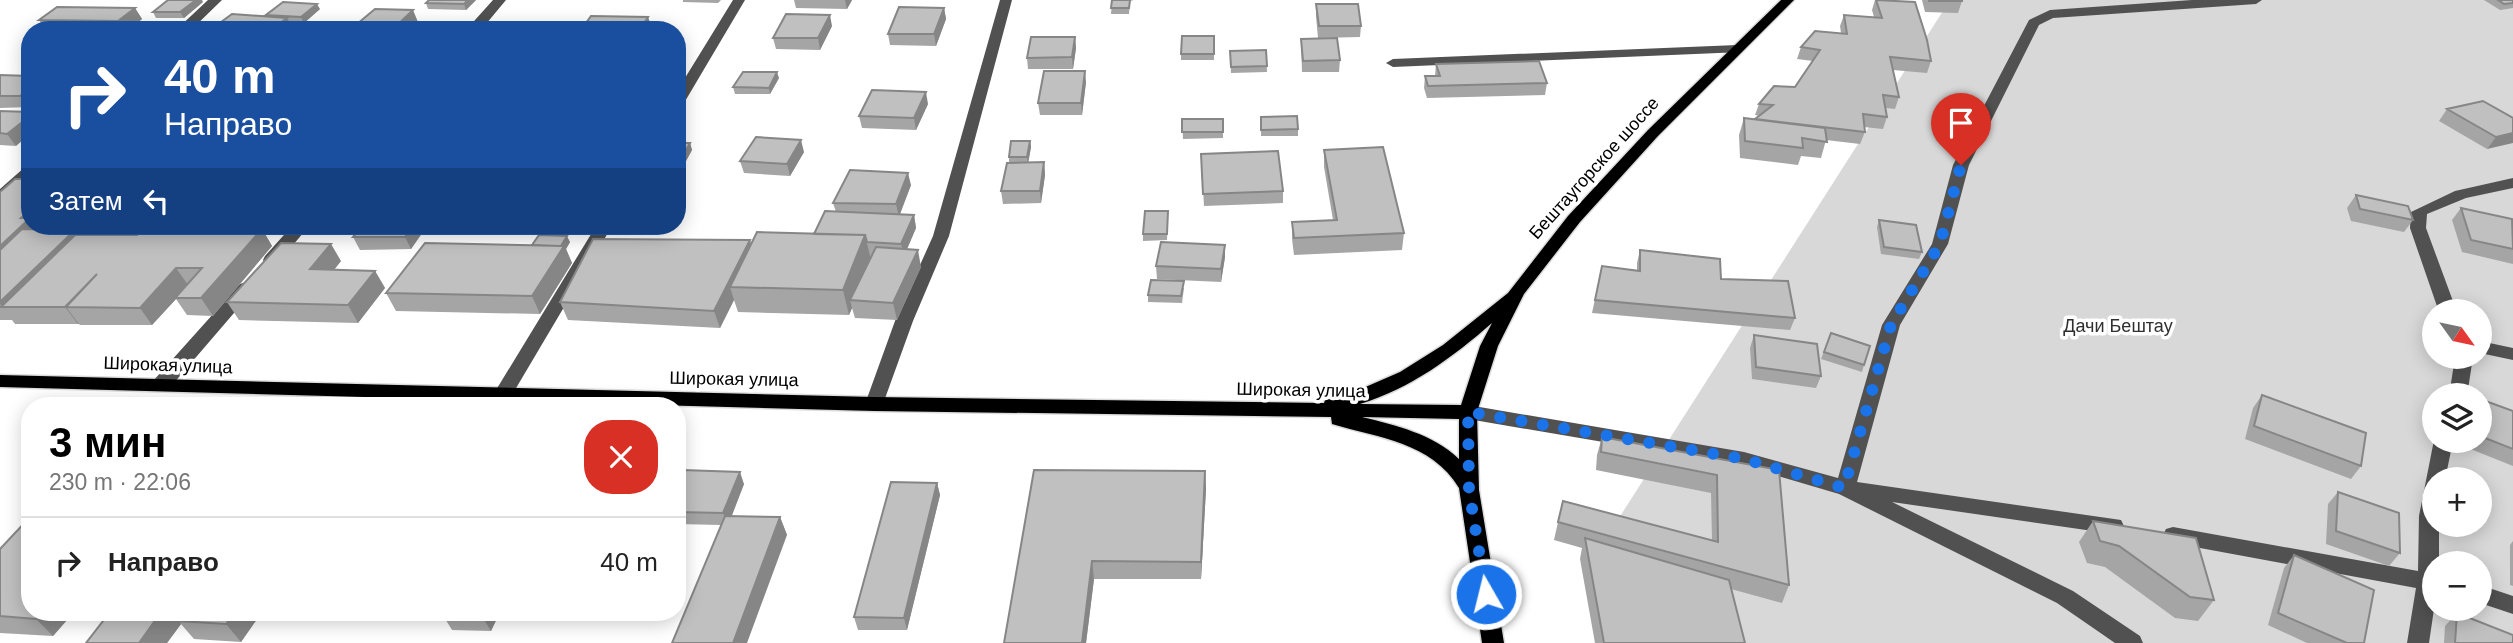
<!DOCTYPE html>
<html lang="ru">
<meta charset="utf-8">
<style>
:root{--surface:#fff;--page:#f2f2f2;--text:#222;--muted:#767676;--line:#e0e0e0;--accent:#000}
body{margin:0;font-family:Helvetica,sans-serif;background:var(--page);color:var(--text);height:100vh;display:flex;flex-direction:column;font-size:26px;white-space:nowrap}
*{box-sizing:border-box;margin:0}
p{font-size:23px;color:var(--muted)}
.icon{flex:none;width:38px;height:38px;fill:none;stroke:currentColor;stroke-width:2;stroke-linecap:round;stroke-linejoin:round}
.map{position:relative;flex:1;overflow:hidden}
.details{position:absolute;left:21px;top:397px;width:665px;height:224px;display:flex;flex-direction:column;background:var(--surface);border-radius:28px;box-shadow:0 4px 18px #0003}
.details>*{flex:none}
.top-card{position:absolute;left:21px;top:21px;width:665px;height:214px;border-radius:28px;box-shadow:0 4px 18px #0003;background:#1a4fa0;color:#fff;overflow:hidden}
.needle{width:46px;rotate:123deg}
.fabs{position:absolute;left:2422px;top:299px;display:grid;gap:14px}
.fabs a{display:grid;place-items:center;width:70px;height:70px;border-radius:50%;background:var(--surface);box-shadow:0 4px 18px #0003;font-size:35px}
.pin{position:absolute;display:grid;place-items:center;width:60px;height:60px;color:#fff;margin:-72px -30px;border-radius:50% 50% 50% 0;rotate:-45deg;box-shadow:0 0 7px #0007}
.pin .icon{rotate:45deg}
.me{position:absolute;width:77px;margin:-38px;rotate:352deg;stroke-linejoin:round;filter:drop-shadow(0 0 5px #0008)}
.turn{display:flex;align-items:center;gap:24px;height:147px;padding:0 28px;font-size:32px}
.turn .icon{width:91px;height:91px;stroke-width:2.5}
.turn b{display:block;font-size:49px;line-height:60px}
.then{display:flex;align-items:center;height:66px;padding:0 28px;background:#0003;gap:14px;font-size:26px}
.round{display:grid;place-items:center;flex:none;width:74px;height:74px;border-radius:28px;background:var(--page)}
.headline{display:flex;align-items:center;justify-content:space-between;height:119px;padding:0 28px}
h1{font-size:42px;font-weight:700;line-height:52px;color:var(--accent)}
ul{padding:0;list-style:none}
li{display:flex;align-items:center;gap:21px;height:91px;padding:0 28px;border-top:2px solid var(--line)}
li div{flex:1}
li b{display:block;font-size:26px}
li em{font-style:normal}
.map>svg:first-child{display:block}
.green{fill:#d8d8d8;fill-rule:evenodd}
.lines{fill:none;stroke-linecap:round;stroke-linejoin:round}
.major-casing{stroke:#dbdbdb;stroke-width:3}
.minor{fill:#515151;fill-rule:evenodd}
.major{fill:#000;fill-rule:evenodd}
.wall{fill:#a5a5a5}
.shaded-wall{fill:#868686}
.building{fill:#c0c0c0;stroke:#868686;stroke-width:2}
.route{stroke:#1a73e8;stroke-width:12;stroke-dasharray:0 21.6}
.labels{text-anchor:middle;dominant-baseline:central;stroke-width:7;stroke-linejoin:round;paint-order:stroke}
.street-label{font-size:18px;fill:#000;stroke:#fff}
.park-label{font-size:18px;fill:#2f2f2f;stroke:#fff}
</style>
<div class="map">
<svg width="2513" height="643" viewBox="0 0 2513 643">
<rect width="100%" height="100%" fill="#fff"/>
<path class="green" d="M1950,0h563v643h-894l-16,-100zM2434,312h46v45h-46zM2434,396h46v45h-46zM2434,480h46v45h-46zM2434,564h46v45h-46z"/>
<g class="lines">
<g class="major-casing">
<path id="major" d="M1781,0h13l-136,136 -78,86 -56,72 -26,52 -21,66 2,78 25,153h-22l-23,-155c-28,-46 -80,-50 -127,-64l-1,-7 -457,-6 -874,-24v-12l874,22 450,6 1,-3 29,-8 46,-20 43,-27 65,-52 60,-77 80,-86zM1492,323l-12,23 -19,59 -101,-1c50,-15 93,-47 132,-81zM1362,417l97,2v40c-26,-25 -64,-34 -97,-42z"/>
</g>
<path class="minor" d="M208,0h14l-31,30h-15z
M493,0h13l-25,30h-15z
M733,0h12l-61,103 -7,4v-16z
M1000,0h12l-63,236 -36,85 -30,83 -2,5h-14l-2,-5 30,-83 38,-85z
M2192,0h70l-6,4 -203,14 -14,7 -70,140 -21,79 -48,81 -43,157 264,38 3,6 -3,6 -7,2 -222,-32 181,89 67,45 3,7h-28l-58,-40 -218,-109 -95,-28 -276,-47 -7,-2 -2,-5 2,-5 7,-2 276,47 94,26 44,-153 50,-81 21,-79 76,-145 21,-10z
M1737,45l5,1v6l-349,15 -7,-4 7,-4z
M30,165v13l-24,22 -6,2v-13l25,-22z
M2513,178v10l-47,10 -39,16 -1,14 31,84h-18l-29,-84 1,-16 44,-21z
M292,226h17l-32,38h-12l-2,-4 2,-4z
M596,226h16l-103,174h-14l-2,-5z
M246,282l9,6 -3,4 -85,99h-14l-2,-5 2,-5 87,-97z
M2480,341l33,7v12l-33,-7z
M2455,357h18l-6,39h-18z
M2434,440l19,1 -8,39h-11v45h5v39h-5v45l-5,34h-22l9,-55 -243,-45 -7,-2 -3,-6 3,-6 7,-2 245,44 1,-55z
M2480,585l33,11v18l-33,-11z"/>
<use href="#major" class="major"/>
</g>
<path class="wall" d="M429,0h47l-10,10 -38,-1 -2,-6z
M683,0h38l-3,3 -35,-1z
M794,0h58l-5,9 -51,-1z
M1112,0h22l-4,1 -1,13h-18z
M1875,0h15l41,61 -4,12 -34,-3 6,27 -4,12 -9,-1 1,9 -4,12 -19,-2 1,5 -5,12 -34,-4 -5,18 -20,-2 -3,9 -58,-7 -1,-23 5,-17 11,1 5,-3 -5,-1 4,-11 36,-17 18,-26 -16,-2 4,-12 40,-14 -1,-7 4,-11 30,2 -2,-7z
M1922,0h40v1l-4,12 -33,-1z
M2484,0h29v8l-13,2z
M203,2l-19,16h-28l-3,-6z
M1316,4l45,22 -1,11 -42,1 -2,-22z
M135,8l7,11 -12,10 28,1h-113l-6,-10z
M944,8l2,11 -10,27 -46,-1 -2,-11z
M320,9l-16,14 -15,-1 4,7 -1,1h-109l30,-2 53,-12z
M832,26l-12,24 -44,-1 -3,-11z
M1214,36v24h-33v-6z
M1075,37l1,11 -3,21h-45l-1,-11z
M1301,39l39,21 -1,12h-37z
M1266,50l1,22 -36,1 -1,-22z
M1436,64l111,19 -2,12 -118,3 -3,-10 1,-12h10z
M0,75l30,1v31l-30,1z
M779,78l-9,16h-35l-2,-7z
M1086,82l-4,33h-42l-2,-12z
M928,104l-12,26 -54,-2 -3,-12z
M2447,109l66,9 -26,31 -48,-28z
M0,111l16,35 -16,-1z
M1261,117l37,12v7h-37z
M1182,119h41v19l-40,1z
M1030,141l1,6 -3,16 16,-1 1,13 -4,28 -38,1 -2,-13 8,-28v-6z
M677,143h13l2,7 -6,11 -9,-1z
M1324,150l80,83 -2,17 -108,5 -2,-16v-17l41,-2 -9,-53z
M804,152l-14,24 -46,-3 -4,-12z
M1201,154l82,37v12l-79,3z
M911,185l-12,30h15l2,13 -9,21 14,18 -24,53 -42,-2 -3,-10 -3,7 -111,-3 -4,-12 -14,28 -152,-8 -8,-18 191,-58 63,-10 22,-22 -3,-9z
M0,192l30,34h6l3,3 40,6h20l-2,-3 72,-3h93l10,17 -59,70 -26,-1 -11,-16 -24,26h-72l-1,-1h-64l-3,-4h-12z
M2356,195l57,25 -9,12 -53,-11 -4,-13z
M2461,208l52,14v42l-51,-12 -10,-32z
M1168,211l-1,29 -24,1v-7z
M1879,220l43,32 -3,7 -38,-5 -4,-27z
M427,226l-16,23 -51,1 -7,-13z
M570,242l-4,7 6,14 -32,51 -144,-3 -10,-18 146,-48z
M1225,245v12l-4,25 -64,-3 -1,-13z
M1640,250l81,29 74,39 -5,12 -198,-17 10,-47 35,5v-8z
M341,261l-7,9 41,1 10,17 -27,35 -119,-3 -12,-18z
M1184,288l-2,15 -34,-1v-7z
M1831,333l33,32 -2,7 -41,-13z
M1754,335l67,41 -5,12 -64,-9 -2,-31z
M2262,395l99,71 -10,13 -106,-40 8,-31z
M2480,399l33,12v55l-55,-22v-3h22z
M1602,437l177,33 10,115 -7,18 -51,-14 14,54h-150l-15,-84 2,-11 -28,-8 4,-18 154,18 -1,-47 -115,-23 1,-15z
M1034,470l171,1 1,18 -5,90h-107l-8,64h-82z
M677,481l67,3 -13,32 49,1 7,18 -66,-10 -44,-1z
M937,483l3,12 -33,135h-49l-4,-13z
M2338,492l62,61 -11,13 -63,-22 2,-40z
M2093,521l121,79 -16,21 -23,-3 -70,-51 -18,-4 -8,-21z
M2513,541v45l-3,-1v-40z
M0,549l30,63h44l-21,24 -53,-3z
M2294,555l70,88h-57l-39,-18 16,-57z
M110,612h152l-21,30 -47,-3 -13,-15 -14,19h-81z
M446,612h54l-9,19 -39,-1 -8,-13z
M2457,613l56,30h-69l1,-17z"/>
<path class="shaded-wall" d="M196,0h6l1,2 -19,16 -4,-6z
M468,0h8l-10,10 -2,-6z
M845,0h7l-5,9z
M317,4l3,5 -16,14 -3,-6z
M135,8l7,11 -13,11h-6l-5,-9z
M944,8l2,11 -10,27 -2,-12z
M413,10l5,12 -8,8h-18z
M830,15l2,11 -12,24 -2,-12z
M648,17l4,11 -1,2h-11z
M287,18l6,11 -1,1h-21z
M1075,37l1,11 -3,21 -1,-12z
M1085,71l1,11 -4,33 -1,-12z
M777,72l2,6 -9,16 -1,-6z
M30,88v19l-1,1 -9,-12z
M926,92l2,12 -12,26 -2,-12z
M30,116v18l-14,12 -9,-12z
M2513,133v10l-26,6 9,-12z
M801,140l3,12 -14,24 -3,-12z
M1030,141l1,6 -3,17 -1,-7z
M690,143l2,7 -6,11 -2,-7z
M1044,162l1,13 -4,28 -1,-12z
M908,173l3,12 -12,32 -3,-13z
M30,209v17h6l4,4 -40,19v-3l21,-28z
M914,215l2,13 -12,28 -3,-12z
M150,226h22l-22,21 -9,-13z
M412,226h15l-16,23 -6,-12z
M262,229l10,17 -59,70 -12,-18z
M75,230l13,17 -86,60 -2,-3v-2z
M865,235l6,25 -21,40 2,8 -3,7 -6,-25z
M567,236l3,6 -4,7 6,14 -32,51 -8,-18z
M750,240l5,17 -25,30 4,13 -14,28 -6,-17z
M331,244l10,17 -21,26 -10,-18z
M1225,245v12l-4,25v-13z
M918,250l3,17 -24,53 -4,-17z
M176,268l12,17 -13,13 1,1 -24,26 -12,-17z
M375,271l10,17 -27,35 -10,-18z
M97,274l-31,33 13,17h-1l-13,-17z
M1205,471l1,18 -5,90v-17z
M740,472l4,12 -16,42 -5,-13z
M937,483l3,12 -33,135 -3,-12z
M780,517l7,18 -40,108h-14z
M1092,561l2,18 -8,64h-4z
M42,612h32l-21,24 -17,-17z
M161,612h29l-11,9 2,3 -14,19h-28z
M235,612h27l-21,30 -15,-18z
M486,612h14l-9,19 -8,-13z"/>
<path class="building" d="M168,0h28l-16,12h-27z
M429,0h39l-4,4 -38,-1z
M1112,0h18l-1,8h-18z
M1876,0l39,2 12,38 4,21 -41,-4 9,40 -16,-2 4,22 -24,-3 2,18 -110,-13 18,-14 -14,-1 15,-18 21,1 25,-37 -19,-3 14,-16 32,3 -3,-19 38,3z
M1929,0h33v1h-33z
M2498,0h15v3l-9,1z
M283,2l34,2 -16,13 -35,-2z
M1316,4h42l3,22h-42z
M57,7l78,1 -17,13 -79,-1z
M899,7l45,1 -10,26h-46z
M375,9l38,1 -21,20 -41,-1z
M232,14l55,4 -16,12h-88l5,-4 25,2z
M786,14l44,1 -12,23h-45z
M591,16l57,1 -8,13h-59z
M124,29h33l-34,1z
M1182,36h32v18h-33z
M1031,37h44l-3,20 -45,1z
M1337,38l3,22 -37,1 -2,-22z
M1266,50l1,16 -36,1 -1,-16z
M1539,61l8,22 -119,3 -3,-10h15l-4,-12z
M1044,71h41l-4,32h-43z
M743,72h34l-8,16 -36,-1z
M0,75l30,1v12l-10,8h-20z
M872,90l54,2 -12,26 -55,-2z
M2483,101l30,17v15l-17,4 -49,-28z
M0,111l30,1v4l-23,18 -7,-1z
M1297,116l1,13 -37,1v-13z
M1744,118l81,10 2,14 -25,-4 1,10 -58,-7z
M1182,119h41v13h-41z
M756,137l45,3 -14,24 -47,-3z
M1011,141h19l-3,16h-18z
M677,143h13l-6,11h-7z
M1383,147l21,86 -110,5 -2,-16 45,-2 -13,-70z
M1278,151l5,40 -80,3 -2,-40z
M1044,162l-4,29h-39l6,-28z
M850,170l58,3 -12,31 -63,-1z
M15,179h15v30l-9,9h9l-30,28v-54z
M2356,195l52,11 5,14 -53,-11z
M2461,208l51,11 1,30 -42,-9z
M825,211l89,4 -13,29 -34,-2 -2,-7 -51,-1z
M1145,211h23l-1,23h-24z
M1879,220l37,5 6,27 -38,-5z
M104,226h46l-3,3h-4l-5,5 -41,-2z
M362,226h50l-7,11h-52z
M22,229l53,1 -75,72v-52z
M143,229h119l-61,69h-26l27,-30h-26l-36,40 -74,-1 31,-33 -32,33h-64l74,-72h62z
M757,232l108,3 -22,55 -113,-3z
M539,235l28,1 -6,10 -29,-1z
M593,239l157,1 -36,71 -154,-9z
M1161,242l64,3 -4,24 -65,-3z
M281,243l50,1 -21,25 65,2 -27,34 -121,-3z
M425,243l139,3 -32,50 -146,-3z
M876,247l42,3 -25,53 -43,-3z
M1640,250l80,9 1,20 67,2 7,37 -200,-18 7,-34 38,5z
M1151,280l33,1 -3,15 -33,-1z
M1831,333l39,13 -6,19 -40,-13z
M1754,335l63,9 4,32 -65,-9z
M2262,395l104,38 -5,33 -107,-40z
M2480,399l33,12v38l-33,-13z
M1602,437l177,33 10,115 -231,-63 5,-21 155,41 -1,-67 -116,-23z
M682,470l58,2 -17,41 -46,-1v-31z
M1034,470l171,1 -4,91 -109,-1 -10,82h-78z
M891,482l46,1 -33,135 -50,-1z
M2338,492l61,21 1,40 -64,-22z
M725,516l55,1 -47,126h-61z
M30,517v95h12l-6,7 -36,-3v-67z
M2093,521l103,17 18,62 -24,-3 -71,-51 -19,-5z
M1585,538l144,42 16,63h-141z
M2294,555l80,35 -10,53h-17l-69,-30z
M110,612h51l-22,31h-53z
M186,612h49l-9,12 -47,-3z
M446,612h40l-3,6 -39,-1z
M2457,613l56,22v8h-58z"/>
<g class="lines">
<path class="route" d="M1486,594l-17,-104 -1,-78 276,47 100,29 47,-163 49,-81 21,-79"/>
</g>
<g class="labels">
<g class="street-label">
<text transform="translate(1594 168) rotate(-48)">Бештаугорское шоссе</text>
<text transform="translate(168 365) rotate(2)">Широкая улица</text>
<text transform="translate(734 379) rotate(1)">Широкая улица</text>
<text transform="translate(1301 390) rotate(1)">Широкая улица</text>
</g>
<g class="park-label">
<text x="2118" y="326">Дачи Бештау</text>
</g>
</g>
</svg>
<div class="fabs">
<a><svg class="needle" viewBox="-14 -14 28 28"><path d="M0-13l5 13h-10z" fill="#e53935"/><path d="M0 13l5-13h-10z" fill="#767676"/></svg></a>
<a><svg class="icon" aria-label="layers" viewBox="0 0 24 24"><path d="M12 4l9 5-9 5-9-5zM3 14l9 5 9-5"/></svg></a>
<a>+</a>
<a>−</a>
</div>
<div class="pin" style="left:1961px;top:165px;background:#d93025"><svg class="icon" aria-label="arrive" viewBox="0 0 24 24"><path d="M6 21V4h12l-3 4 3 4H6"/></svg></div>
<svg class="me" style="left:1486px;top:594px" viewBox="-20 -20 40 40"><circle r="17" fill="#1a73e8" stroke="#fff" stroke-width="3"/><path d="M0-11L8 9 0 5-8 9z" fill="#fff"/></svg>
<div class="top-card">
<div class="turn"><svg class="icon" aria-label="right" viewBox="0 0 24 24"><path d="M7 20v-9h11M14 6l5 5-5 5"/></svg><div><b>40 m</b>Направо</div></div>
<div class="then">Затем<svg class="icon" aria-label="left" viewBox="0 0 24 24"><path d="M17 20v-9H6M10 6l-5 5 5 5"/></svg></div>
</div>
<section class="details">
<div class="headline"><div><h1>3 мин</h1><p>230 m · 22:06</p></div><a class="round" style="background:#d93025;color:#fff"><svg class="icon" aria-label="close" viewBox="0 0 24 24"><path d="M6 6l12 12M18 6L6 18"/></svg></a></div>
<ul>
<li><svg class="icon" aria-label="right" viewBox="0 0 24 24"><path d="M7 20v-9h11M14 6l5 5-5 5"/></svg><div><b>Направо</b></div><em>40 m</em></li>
</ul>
</section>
</div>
